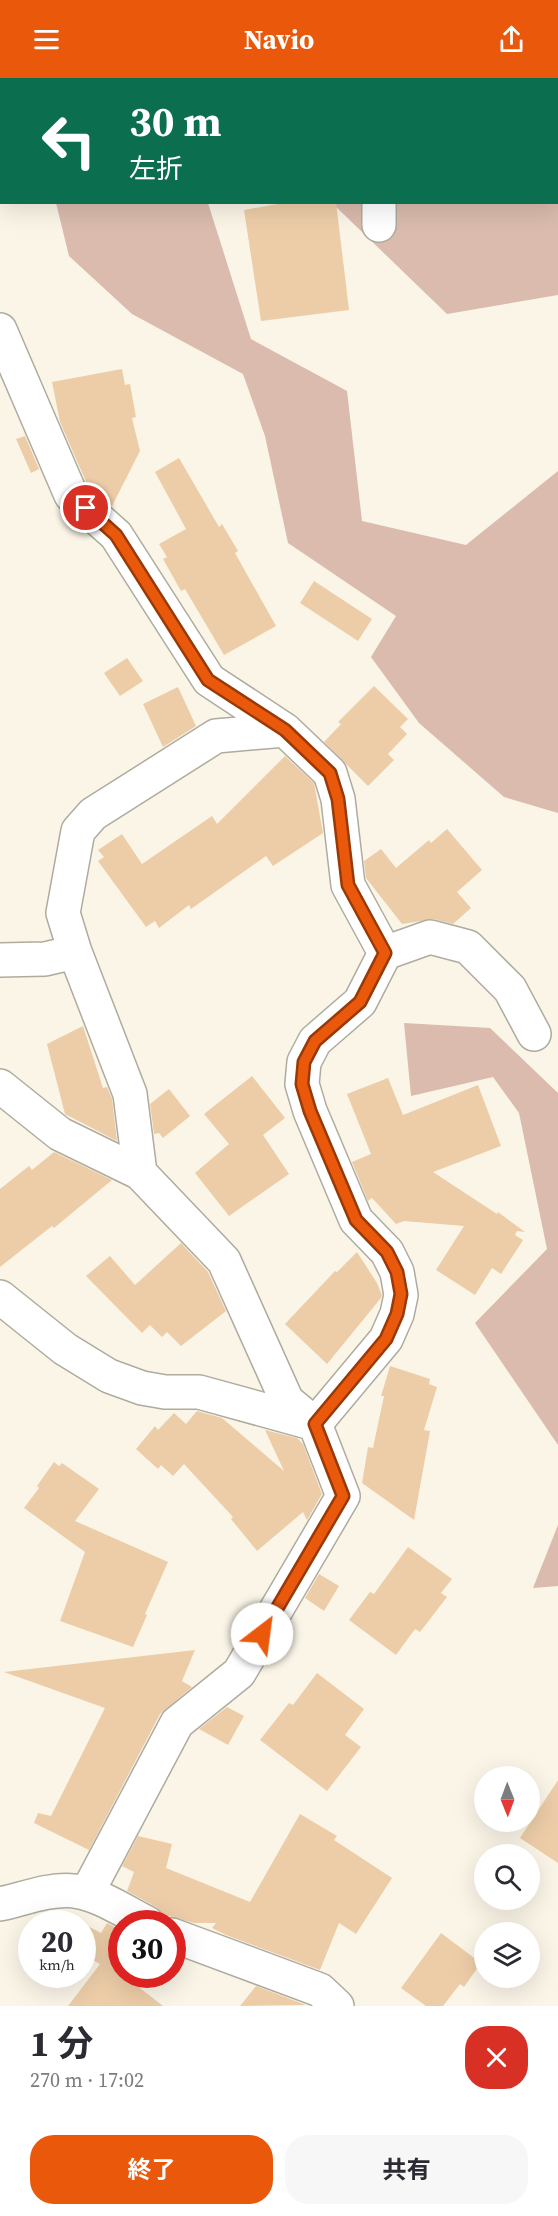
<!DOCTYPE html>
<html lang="ja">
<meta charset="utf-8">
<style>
:root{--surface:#fff;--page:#f7f7f7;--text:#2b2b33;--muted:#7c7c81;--accent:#ea580c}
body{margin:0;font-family:"Source Serif 4","Noto Sans JP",serif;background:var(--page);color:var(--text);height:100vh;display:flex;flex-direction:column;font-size:22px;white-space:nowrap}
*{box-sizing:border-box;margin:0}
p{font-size:20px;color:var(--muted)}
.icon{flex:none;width:33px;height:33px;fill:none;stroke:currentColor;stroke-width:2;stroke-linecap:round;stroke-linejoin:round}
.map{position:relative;height:1928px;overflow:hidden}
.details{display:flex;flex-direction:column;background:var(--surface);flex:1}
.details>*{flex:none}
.banner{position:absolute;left:0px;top:0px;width:558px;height:126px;box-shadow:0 6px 24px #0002;background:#0b6e4f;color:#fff;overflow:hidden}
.needle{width:39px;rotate:179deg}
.buttons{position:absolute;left:474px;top:1688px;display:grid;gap:12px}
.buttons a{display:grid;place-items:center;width:66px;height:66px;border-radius:50%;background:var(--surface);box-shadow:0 6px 24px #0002;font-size:30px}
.speed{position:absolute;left:18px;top:1832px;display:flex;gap:12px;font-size:30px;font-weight:700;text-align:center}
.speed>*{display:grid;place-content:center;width:78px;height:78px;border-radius:50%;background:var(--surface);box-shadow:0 6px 24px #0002;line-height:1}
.speed small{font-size:15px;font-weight:400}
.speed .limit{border:9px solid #d22;background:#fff;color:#111}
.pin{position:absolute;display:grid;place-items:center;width:51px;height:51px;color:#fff;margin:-26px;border:3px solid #fff;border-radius:50%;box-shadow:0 2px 6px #0007}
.me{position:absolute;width:66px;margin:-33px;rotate:30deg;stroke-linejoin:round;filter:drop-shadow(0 0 4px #0008)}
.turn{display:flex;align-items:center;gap:21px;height:126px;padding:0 30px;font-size:27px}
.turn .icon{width:78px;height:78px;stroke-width:2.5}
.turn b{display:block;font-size:42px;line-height:51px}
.round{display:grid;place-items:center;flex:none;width:63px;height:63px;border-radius:24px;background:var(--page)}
.head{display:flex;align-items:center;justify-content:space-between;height:102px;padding:0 30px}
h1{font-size:36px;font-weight:700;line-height:45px}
.button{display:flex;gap:12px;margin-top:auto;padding:12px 30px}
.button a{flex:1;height:69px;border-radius:24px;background:var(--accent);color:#fff;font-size:24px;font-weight:700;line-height:69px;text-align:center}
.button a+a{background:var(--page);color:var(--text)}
header{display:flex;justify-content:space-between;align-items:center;height:78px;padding:0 30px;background:var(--accent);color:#fff;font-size:27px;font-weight:700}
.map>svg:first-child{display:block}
.green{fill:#dabbad}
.building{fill:#edcda8}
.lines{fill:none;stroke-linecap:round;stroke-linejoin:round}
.minor-casing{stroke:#afab9e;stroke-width:36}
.minor{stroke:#fff;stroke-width:33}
.route-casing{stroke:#983908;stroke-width:15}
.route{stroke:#ea580c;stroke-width:10}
</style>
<header><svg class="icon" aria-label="menu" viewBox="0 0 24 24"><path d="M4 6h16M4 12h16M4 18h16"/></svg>Navio<svg class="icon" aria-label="share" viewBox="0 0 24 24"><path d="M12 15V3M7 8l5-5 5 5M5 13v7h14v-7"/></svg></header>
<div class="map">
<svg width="558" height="1928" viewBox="0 0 558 1928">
<rect width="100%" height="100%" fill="#faf5e7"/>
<path class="green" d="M204,0h354v217l-111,19 -115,-111 224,-1v-122z
M56,125h152l43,136 96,52 15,130 104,24 92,-74v342l-54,-16 -85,-74 -48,-66 25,-41 -108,-73 -23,-107 -22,-62 -111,-60 -63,-58z
M404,945l86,5 68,65v352l-83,-122 72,-74 -28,-136 -26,-36 -82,19z
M558,1447v61l-25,2z"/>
<path class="building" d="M289,124h47l13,108 -88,11 -17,-111z
M122,291l3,16 5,-1 6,33 -4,1 8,33 -28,55 -25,-22 -27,-62 -8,-40z
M25,358l14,33 -8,4 -15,-34z
M179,380l40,69 3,-3 16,27 -3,2 41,73 -52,29 -39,-66 -4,2 -18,-32 4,-2 -8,-13 27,-15 -31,-57z
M314,503l58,38 -14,22 -58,-38z
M127,580l16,23 -23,15 -16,-23z
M374,608l34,33 -8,8 7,7 -19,20 6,6 -26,26 -44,-44 17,-18 -3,-2z
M178,609l18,39 -33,21 -20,-43z
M285,678l29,27 9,50 -50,33 -7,-10 -75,53 -2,-4 -30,23 -4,-7 -9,6 -48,-66 6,-4 -6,-7 24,-16 20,30 70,-48 5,8z
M447,751l35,41 -25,22 14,16 -18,16 -19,-5 -32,5 -36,-46 -2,-17 17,-12 15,19 33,-28 2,3z
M83,948l20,62 4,-1 5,12 5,42 -52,-27 -18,-70z
M252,998l33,42 -22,17 26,39 -60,42 -34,-43 34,-29 -25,-30z
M388,1000l15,37 75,-30 23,61 -68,26 64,42 1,-2 27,20 -8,-1 -2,4 8,5 -22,34 -9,-6 -17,27 -39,-25 28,-44 -60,-5 -8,3 -24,-26 -4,3 -16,-39 19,-8 -24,-60z
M169,1011l21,27 -27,22 -4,-5 -5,1 -4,-30z
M54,1074l58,28 -58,48 -2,-2 -52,41v-78l29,-23 3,4z
M181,1165l27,29 18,39 -45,35 -14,-14 -5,5 -12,-12 -8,8 -56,-57 24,-20 25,29z
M357,1174l20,31 5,12 -1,3 -54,66 -42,-40 50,-53 2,1z
M390,1288l40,13 -1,5 8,3 -13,43 6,1 -16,89 -52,-37 6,-36 5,1 11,-52h-3z
M197,1333l25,7 62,53 -19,-41 32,8 6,6 19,50 -15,26 -4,-8 -46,39 -26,-32 2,-2 -49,-53 -11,12 -12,-11 -3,4 -22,-20 19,-23 3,4 16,-17 12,11z
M54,1384l5,4 3,-3 37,26 -24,32 93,41 -23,52 2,1 -14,32 -73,-26 25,-69 -61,-44 15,-20 -2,-2z
M408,1469l44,32 -11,14 6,4 -27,35 -5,-3 -19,26 -47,-35 21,-28 4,2z
M319,1496l20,12 -15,25 -19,-13z
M195,1572l-13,31 10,6 -32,27 -71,136 -55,-27 4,-10 13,3 54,-108 -101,-36z
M317,1595l47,36 -19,26 16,12 -34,44 -67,-51 29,-37 4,2z
M227,1629l17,9 -16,29 -29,-16z
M558,1702v83l-38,-25z
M300,1736l37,22 -3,4 58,38 -36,56 -17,-11 -19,47 -94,-35 -14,-7 4,-5h-22l-25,-7 -4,2 -3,-5 -6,-6 -29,-16 7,-19 -12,-6 16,-30 34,8 -6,24 84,34z
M82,1845l19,10 6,-10 15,8v43l41,32h-95l32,-42 -18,-10z
M441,1855l40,30 -17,24 -4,-3 -17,22h-17l-25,-18z
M256,1908l50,19 -66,1z"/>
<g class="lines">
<g class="minor-casing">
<path id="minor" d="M401,2v-2
M379,147v-23
M0,252l71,165 45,40 93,145 76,50 45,43 8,26 10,86 37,68 45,-16 38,10 42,42 24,45
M0,882l45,-1 30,-7
M0,1008l60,48 80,39 84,88 63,140 28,23 28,72 -104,177 -62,50 -90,170
M140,1095l-10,-79 -55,-142 -12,-39 15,-82 15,-17 123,-78 69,-6
M0,1219l65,52 44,27 33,12 23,4h34l116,32 71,-85 11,-25 4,-19 -4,-23 -10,-20 -31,-32 -46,-109 -8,-27 2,-22 11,-21 45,-39 25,-49
M0,1826c23,-5 51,-16 74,-13 23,2 53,22 73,32
M172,1857l148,55 17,16"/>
</g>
<use href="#minor" class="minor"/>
</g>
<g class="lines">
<g class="route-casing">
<path id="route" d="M86,430l30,27 92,145 77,50 45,43 8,26 10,86 37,68 -25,49 -45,39 -11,21 -2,22 8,27 46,109 31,32 10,20 4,22 -4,20 -11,25 -71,85 28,72 -81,138"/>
</g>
<use href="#route" class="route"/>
</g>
</svg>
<div class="buttons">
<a><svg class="needle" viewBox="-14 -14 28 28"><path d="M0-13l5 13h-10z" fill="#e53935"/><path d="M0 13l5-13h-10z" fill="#7c7c81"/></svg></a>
<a><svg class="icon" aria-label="search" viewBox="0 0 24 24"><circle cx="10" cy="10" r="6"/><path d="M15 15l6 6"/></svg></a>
<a><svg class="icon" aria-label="layers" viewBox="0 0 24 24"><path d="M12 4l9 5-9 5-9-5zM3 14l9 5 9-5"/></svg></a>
</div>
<div class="speed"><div>20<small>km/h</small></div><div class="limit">30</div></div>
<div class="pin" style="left:86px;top:430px;background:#d93025"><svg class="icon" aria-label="arrive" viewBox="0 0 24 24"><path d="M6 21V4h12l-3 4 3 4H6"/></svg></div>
<svg class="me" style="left:262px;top:1556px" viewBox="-20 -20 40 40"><circle r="19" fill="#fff"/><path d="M0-13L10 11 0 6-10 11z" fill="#ea580c"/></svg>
<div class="banner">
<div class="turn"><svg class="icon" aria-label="left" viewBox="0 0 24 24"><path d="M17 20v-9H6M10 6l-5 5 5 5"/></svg><div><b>30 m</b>左折</div></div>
</div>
</div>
<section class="details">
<div class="head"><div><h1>1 分</h1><p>270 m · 17:02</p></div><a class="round" style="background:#d93025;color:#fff"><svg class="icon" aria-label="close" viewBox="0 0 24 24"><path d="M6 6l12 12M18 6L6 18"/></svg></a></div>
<div class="button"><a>終了</a><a>共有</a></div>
</section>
